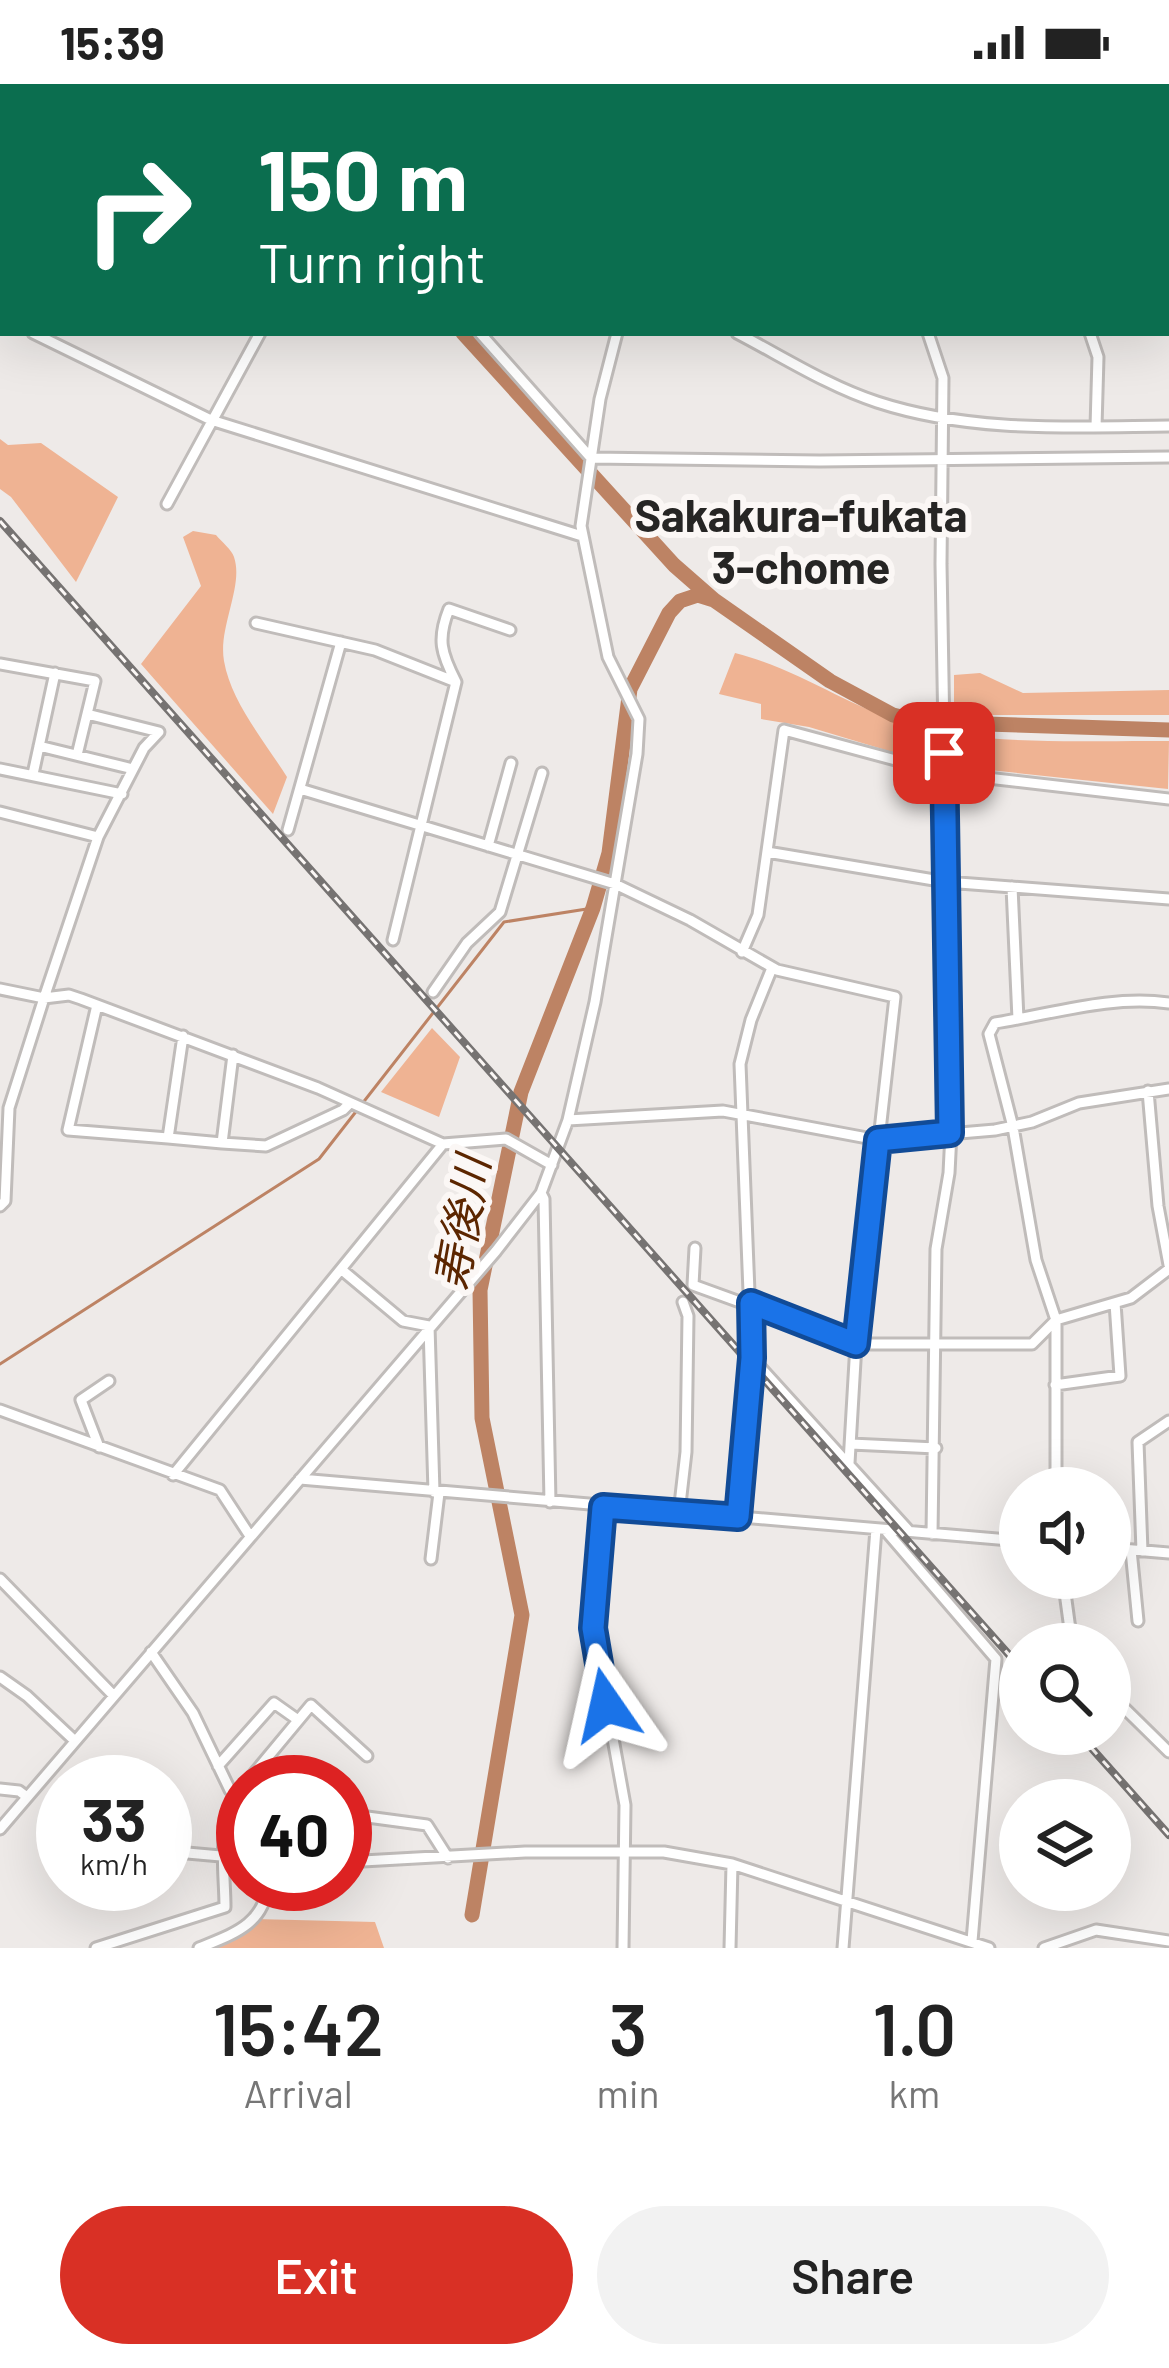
<!DOCTYPE html>
<meta charset="utf-8">
<style>
:root{--surface:#fff;--page:#f2f2f2;--text:#222;--muted:#767676;--accent:#d93025}
body{margin:0;font-family:Barlow,"Noto Sans JP",sans-serif;background:var(--page);color:var(--text);height:100vh;display:flex;flex-direction:column;font-size:45px;white-space:nowrap}
*{box-sizing:border-box;margin:0}
p{font-size:39px;color:var(--muted)}
.icon{flex:none;width:66px;height:66px;fill:none;stroke:currentColor;stroke-width:2;stroke-linecap:round;stroke-linejoin:round}
.map{position:relative;height:1864px;overflow:hidden}
.side{display:flex;flex-direction:column;background:var(--surface);flex:1}
.side>*{flex:none}
.top-card{position:absolute;left:0px;top:0px;width:1170px;height:252px;box-shadow:0 12px 48px #0002;background:#0b6e4f;color:#fff;overflow:hidden}
.controls{position:absolute;left:999px;top:1383px;display:grid;gap:24px}
.controls a{display:grid;place-items:center;width:132px;height:132px;border-radius:50%;background:var(--surface);box-shadow:0 12px 48px #0002;font-size:60px}
.speed{position:absolute;left:36px;top:1671px;display:flex;gap:24px;font-size:60px;font-weight:700;text-align:center}
.speed>*{display:grid;place-content:center;width:156px;height:156px;border-radius:50%;background:var(--surface);box-shadow:0 12px 48px #0002;line-height:1}
.speed small{font-size:30px;font-weight:400}
.speed .limit{border:18px solid #d22;background:#fff;color:#111}
.pin{position:absolute;display:grid;place-items:center;width:102px;height:102px;color:#fff;margin:-51px;border-radius:24px;box-shadow:0 6px 18px #0006}
.me{position:absolute;width:132px;margin:-66px;rotate:349deg;stroke-linejoin:round;filter:drop-shadow(0 0 9px #0008)}
.turn{display:flex;align-items:center;gap:42px;height:252px;padding:0 60px;font-size:54px}
.turn .icon{width:156px;height:156px;stroke-width:2.5}
.turn b{display:block;font-size:84px;line-height:102px}
.eta{display:flex;justify-content:space-evenly;align-items:center;height:204px;text-align:center}
.eta b{font-size:72px;font-weight:600;line-height:84px}
.primary-button{display:flex;gap:24px;margin-top:auto;padding:24px 60px}
.primary-button a{flex:1;height:138px;border-radius:72px;background:var(--accent);color:#fff;font-size:48px;font-weight:600;line-height:138px;text-align:center}
.primary-button a+a{background:var(--page);color:var(--text)}
.status{display:flex;justify-content:space-between;align-items:center;height:84px;padding:0 60px;background:var(--surface);direction:ltr}
.status svg{height:33px;fill:currentColor}
.map>svg:first-child{display:block}
.green{fill:#efb393}
.lines{fill:none;stroke-linecap:round;stroke-linejoin:round}
.stream{stroke:#bd8364;stroke-width:3}
.river{stroke:#bd8364;stroke-width:15}
.minor-casing{stroke:#c0bcba;stroke-width:15}
.major-casing{stroke:#955e3d;stroke-width:16}
.minor{stroke:#fff;stroke-width:9}
.major{stroke:#e3b093;stroke-width:10}
.rail-casing{stroke:#767372;stroke-width:8}
.rail{stroke:#fbf7f5;stroke-width:3;stroke-dasharray:9;stroke-linecap:butt}
.route-casing{stroke:#114b97;stroke-width:30}
.route{stroke:#1a73e8;stroke-width:21}
.labels{text-anchor:middle;dominant-baseline:central;stroke-width:12;stroke-linejoin:round;paint-order:stroke}
.neighbourhood-label{font-size:45px;font-weight:bold;fill:#262524;stroke:#fbf7f5}
.water-label{font-size:45px;font-style:italic;fill:#5c2600;stroke:#fbf7f5}
</style>
<div class="status"><b>15:39</b><svg viewBox="0 0 49 12"><path d="M0 12V9h3v3zM5 12V6h3v6zM10 12V3h3v9zM15 12V0h3v12zM26 1h20v11H26zM47 4h2v5h-2z"/></svg></div>
<div class="map">
<svg width="1169" height="1864" viewBox="0 0 1169 1864">
<rect width="100%" height="100%" fill="#eeeae8"/>
<path class="green" d="M0,355l8,6 33,-2 77,54 -42,85 -65,-85 -11,-8z
M193,447l23,4c5,6 16,15 18,22 10,29 -16,70 -10,104 7,41 41,81 63,116l-14,37 -132,-150 60,-78 -18,-49z
M735,569c64,16 111,53 173,71 73,23 183,16 261,17l-1,48 -236,-25 -123,-37 -48,-8v-15l-42,-10z
M980,589l43,20 146,-3v25h-215v-40z
M432,944l28,29 -21,60 -58,-25z
M255,1835l120,3 9,26h-191z"/>
<g class="lines">
<path class="stream" d="M0,1280l319,-205 185,-237 89,-14"/>
<path class="river" d="M260,0l2,3
M463,249l211,232 40,35 116,81 63,34 29,7 247,8
M472,1831l50,-300 -40,-197 -2,-128 41,-198 72,-184 16,-55 21,-164 39,-76 11,-12 18,-6 16,5"/>
<g class="minor-casing">
<path id="minor" d="M93,0l4,3
M199,0l3,3
M273,0l2,3
M368,0l3,3
M508,0l3,3
M625,0v3
M809,0l1,3
M818,0l25,3
M1004,0l1,3
M117,3l3,-3
M1167,8l2,19
M0,11l3,3
M0,225l3,-6
M0,233l3,2
M33,249l178,87 371,116
M480,249l111,125 229,3 349,-4
M737,249c46,24 91,53 140,69 95,31 193,25 292,24
M928,249l15,45 -2,186 10,569 -2,40 -13,76 -4,285
M1090,249l8,24 -2,70
M167,420l93,-171
M256,539l119,27 81,32
M0,580l95,17 -18,74
M39,662l94,23
M0,685l122,25
M33,690l22,-101
M300,705l315,95 75,36 87,50 118,27 -39,347 -7,119
M0,728l98,25
M288,746l53,-188
M488,762l23,-83
M767,768l179,30 223,17
M1012,803l6,132
M393,856l63,-258c-15,-29 -19,-43 -7,-73l61,21
M742,868l16,-37 26,-185 160,43 225,26
M0,905l44,9 25,-3 12,4 237,89 125,56 63,-5 46,26
M433,908l34,-49 33,-31 42,-139
M97,921l-29,125 100,8 15,-102
M233,971l-11,88 44,3 77,-36 6,-6
M1148,1007l10,115 11,59
M568,1036l155,-9 155,29 117,-10 37,-8 47,-19 90,-14
M168,1054l54,5
M541,1109l3,6 6,303
M0,1122l5,-5 4,-93 35,-110 54,-161 46,-89 15,-16 -72,-18
M695,1164l-2,37 163,59h176l24,-24 75,-22 38,-29
M342,1186l61,51 26,5 5,166
M751,1273l158,174
M1055,1301l65,-9 -5,-73
M0,1326l220,80 30,46
M851,1360l85,4
M99,1363l-18,-47 28,-19
M173,1391l270,-331
M300,1395l720,62
M1056,1404v-168l-20,-60 -23,-133 -24,-93 6,-11c58,-9 115,-28 174,-20
M603,1423l-10,121 32,177 -2,143
M679,1429l7,-61 2,-136 -5,-14
M738,1433l13,-174 -11,-279 11,-44 21,-52
M887,1448l109,127 -24,282
M1110,1464l59,5
M1131,1466l7,71
M1142,1467l-4,-109 31,-21
M431,1475l8,-66
M1063,1494l9,66
M0,1495l114,117
M151,1568l42,61 37,77 13,8
M0,1593l27,19 48,45
M1110,1610l59,58
M218,1682l56,-63 24,17
M247,1698l64,-77 56,51
M0,1705l19,2 8,6
M345,1730l82,11 21,33
M0,1745l496,-578 45,-58 27,-73 27,-118 42,-248 2,-35 -31,-62 -27,-131 19,-127 17,-66
M165,1767l78,7
M345,1778l180,-10h139l68,12 257,84
M96,1864l129,-41c0,-37 -10,-91 18,-121
M199,1864c34,-14 65,-23 69,-64
M730,1864l2,-84
M843,1864l33,-419
M1044,1864l52,-18 73,11"/>
</g>
<g class="major-casing">
<path id="major" d="M985,0l4,3
M1167,179l2,2"/>
</g>
<use href="#minor" class="minor"/>
<use href="#major" class="major"/>
<g class="rail-casing">
<path id="rail" d="M0,437l1020,1146
M1079,1650l90,101"/>
</g>
<use href="#rail" class="rail"/>
</g>
<g class="lines">
<g class="route-casing">
<path id="route" d="M606,1621l-13,-77 10,-121 135,10 14,-159 -1,-55 105,41 22,-204 72,-7 -6,-380"/>
</g>
<use href="#route" class="route"/>
</g>
<g class="labels">
<g class="neighbourhood-label">
<text x="801" y="430">Sakakura-fukata<tspan x="801" dy="52">3-chome</tspan></text>
</g>
<g class="water-label">
<text transform="translate(460 1139) rotate(-80)">寿後川</text>
</g>
</g>
</svg>
<div class="controls">
<a><svg class="icon" aria-label="sound" viewBox="0 0 24 24"><path d="M4 9h4l5-4v14l-5-4H4zM17 9q2 3 0 6"/></svg></a>
<a><svg class="icon" aria-label="search" viewBox="0 0 24 24"><circle cx="10" cy="10" r="6"/><path d="M15 15l6 6"/></svg></a>
<a><svg class="icon" aria-label="layers" viewBox="0 0 24 24"><path d="M12 4l9 5-9 5-9-5zM3 14l9 5 9-5"/></svg></a>
</div>
<div class="speed"><div>33<small>km/h</small></div><div class="limit">40</div></div>
<div class="pin" style="left:944px;top:669px;background:#d93025"><svg class="icon" aria-label="arrive" viewBox="0 0 24 24"><path d="M6 21V4h12l-3 4 3 4H6"/></svg></div>
<svg class="me" style="left:606px;top:1621px" viewBox="-20 -20 40 40"><path d="M0-17L14 15 0 8-14 15z" fill="#1a73e8" stroke="#fff" stroke-width="4"/></svg>
<div class="top-card">
<div class="turn"><svg class="icon" aria-label="right" viewBox="0 0 24 24"><path d="M7 20v-9h11M14 6l5 5-5 5"/></svg><div><b>150 m</b>Turn right</div></div>
</div>
</div>
<section class="side">
<div class="eta">
<div><b>15:42</b><p>Arrival</p></div>
<div><b>3</b><p>min</p></div>
<div><b>1.0</b><p>km</p></div>
</div>
<div class="primary-button"><a>Exit</a><a>Share</a></div>
</section>
